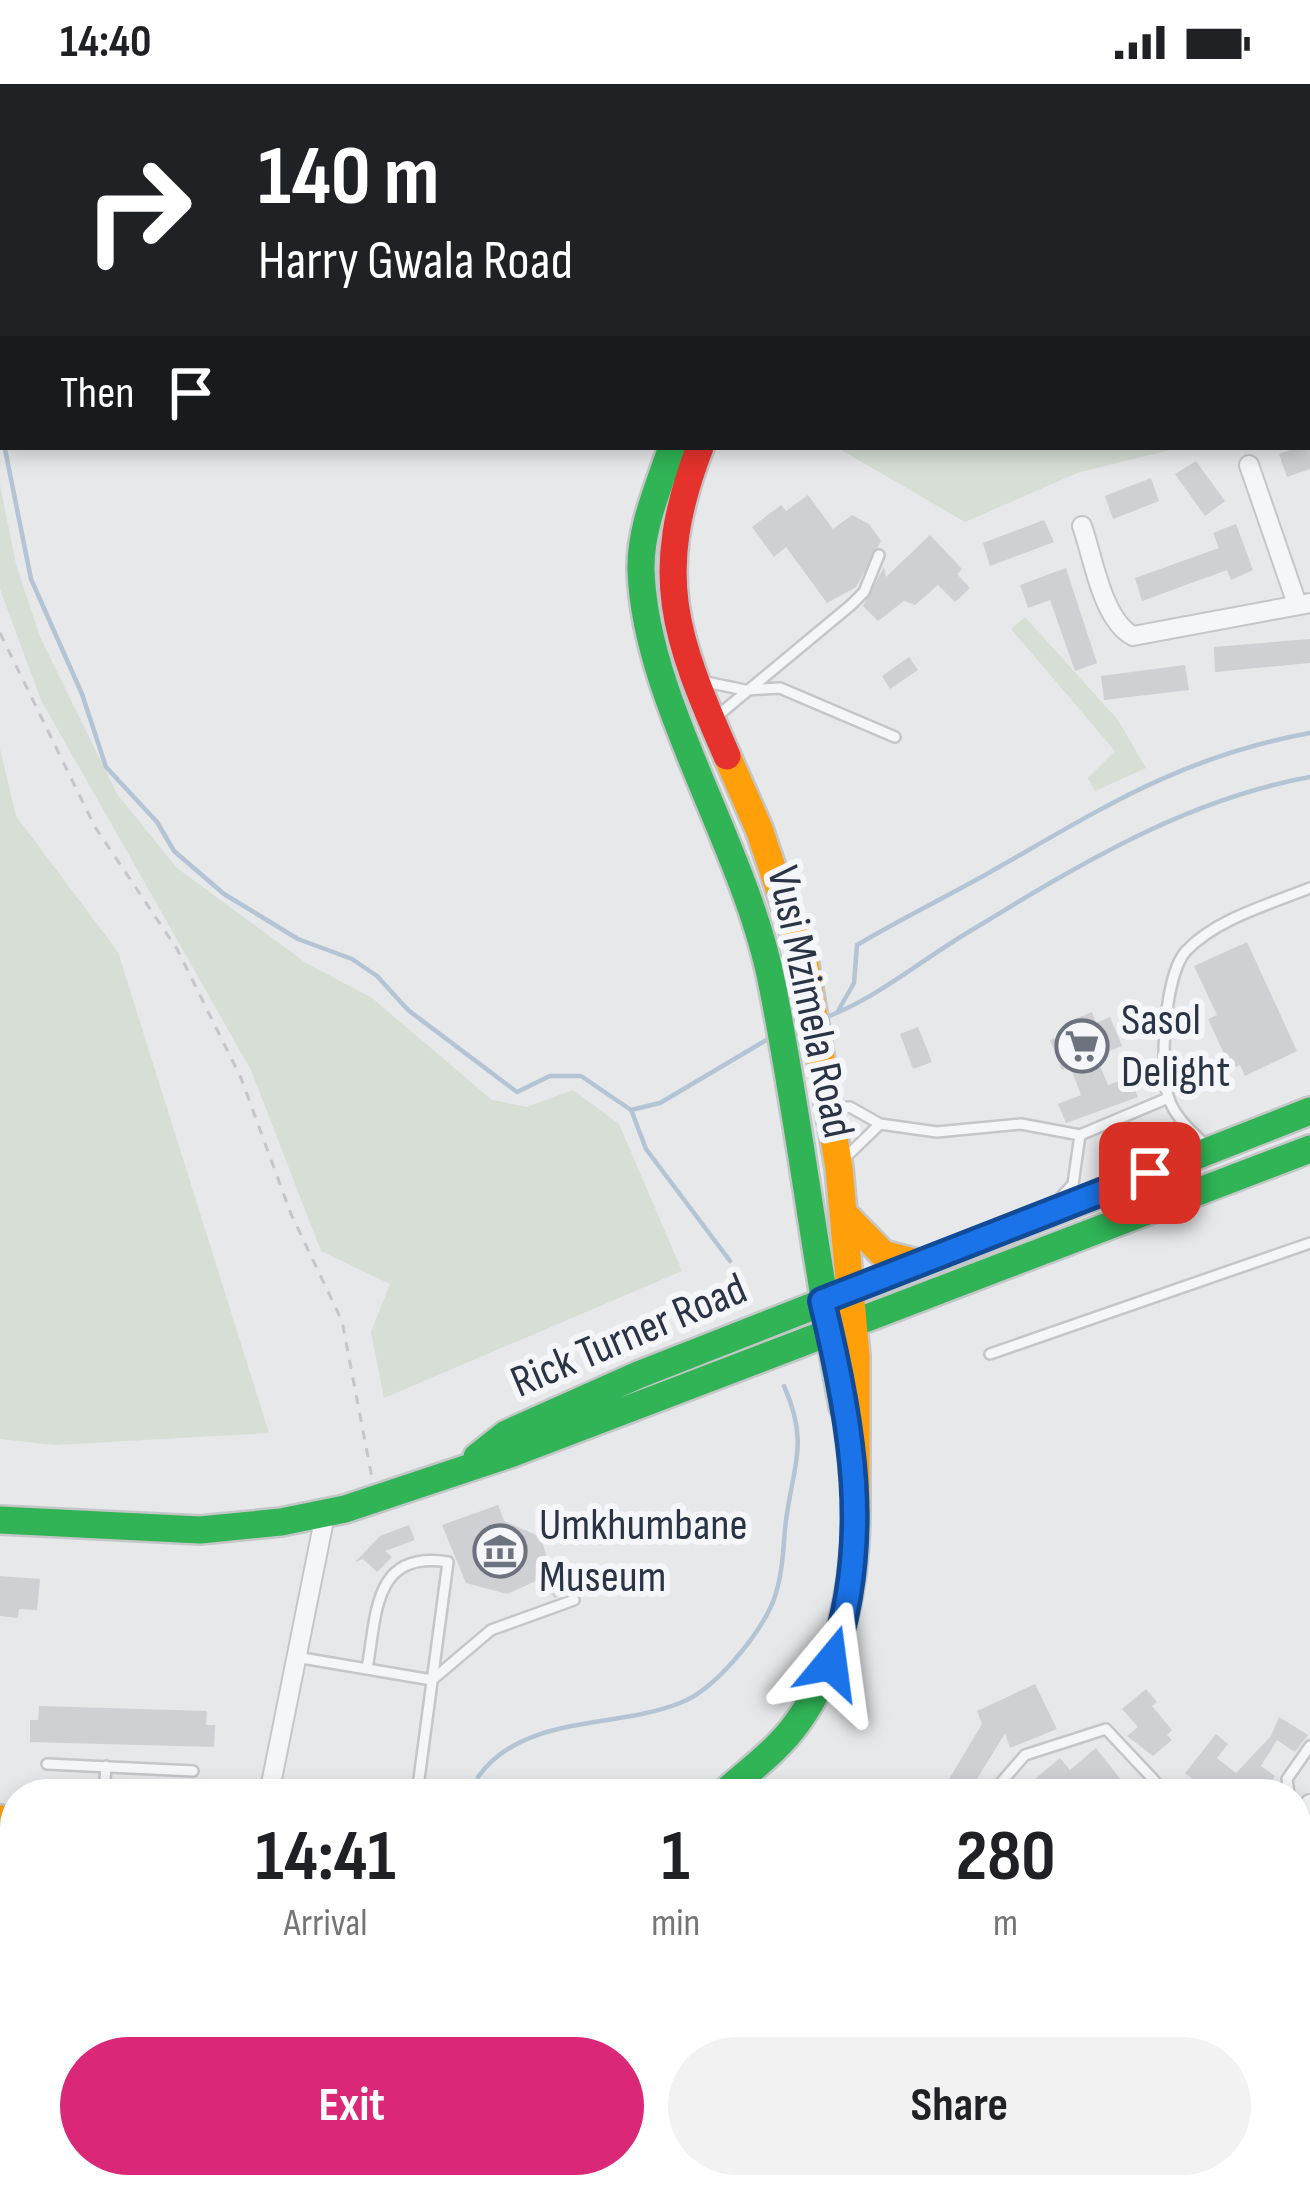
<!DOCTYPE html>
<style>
:root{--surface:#fff;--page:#f2f2f2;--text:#202124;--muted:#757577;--accent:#db2777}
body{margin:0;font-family:"Sofia Sans Condensed",sans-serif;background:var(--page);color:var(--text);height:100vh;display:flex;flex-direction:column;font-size:45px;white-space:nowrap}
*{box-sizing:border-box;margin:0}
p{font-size:39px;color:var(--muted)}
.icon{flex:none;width:66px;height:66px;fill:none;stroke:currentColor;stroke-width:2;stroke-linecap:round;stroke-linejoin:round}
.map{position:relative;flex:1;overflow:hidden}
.side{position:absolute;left:0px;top:1695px;width:1311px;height:420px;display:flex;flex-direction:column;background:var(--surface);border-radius:48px 48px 0 0;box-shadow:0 6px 18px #0003}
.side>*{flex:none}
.banner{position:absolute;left:0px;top:0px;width:1311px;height:366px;box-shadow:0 6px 18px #0003;background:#202124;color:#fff;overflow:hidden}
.pin{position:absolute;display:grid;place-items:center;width:102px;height:102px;color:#fff;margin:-51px;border-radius:24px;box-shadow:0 6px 18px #0006}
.me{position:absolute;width:132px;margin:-66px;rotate:16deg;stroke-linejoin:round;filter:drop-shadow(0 0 9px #0008)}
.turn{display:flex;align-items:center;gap:42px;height:252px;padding:0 60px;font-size:54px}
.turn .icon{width:156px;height:156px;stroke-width:2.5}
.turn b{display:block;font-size:84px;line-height:102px}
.then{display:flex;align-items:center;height:114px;padding:0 60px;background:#0003;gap:24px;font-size:45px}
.eta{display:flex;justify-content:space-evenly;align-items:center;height:204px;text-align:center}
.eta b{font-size:72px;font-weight:700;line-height:84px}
.action{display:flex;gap:24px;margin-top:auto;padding:24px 60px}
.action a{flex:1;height:138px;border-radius:72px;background:var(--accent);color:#fff;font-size:48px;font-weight:700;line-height:138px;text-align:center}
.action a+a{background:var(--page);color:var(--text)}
.status{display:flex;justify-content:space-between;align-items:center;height:84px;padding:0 60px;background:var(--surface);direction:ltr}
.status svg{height:33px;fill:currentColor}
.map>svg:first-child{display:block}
.green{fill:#d6ded6}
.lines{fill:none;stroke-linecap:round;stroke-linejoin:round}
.stream{stroke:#b4c4d5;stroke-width:4.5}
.building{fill:#ced0d3}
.lane-casing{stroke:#c4c6c8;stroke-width:14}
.street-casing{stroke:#c4c6c8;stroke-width:22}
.fast-casing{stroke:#c4c6c8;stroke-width:32}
.slow-casing{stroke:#c4c6c8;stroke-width:32}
.jam-casing{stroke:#c4c6c8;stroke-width:32}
.path{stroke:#c5c6ca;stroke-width:3;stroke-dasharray:9 9;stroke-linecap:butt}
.lane{stroke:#f5f6f7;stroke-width:9}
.street{stroke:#f5f6f7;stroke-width:18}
.fast{stroke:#30b455;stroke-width:27}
.slow{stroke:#ff9f0a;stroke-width:27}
.jam{stroke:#e5322d;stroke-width:27}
.route-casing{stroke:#114b97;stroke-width:30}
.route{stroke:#1a73e8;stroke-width:21}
.labels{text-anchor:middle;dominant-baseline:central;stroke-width:12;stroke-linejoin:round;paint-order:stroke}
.street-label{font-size:45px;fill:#2b3445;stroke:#f4f6f9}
.poi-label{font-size:45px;fill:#2b3445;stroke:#f4f6f9;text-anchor:start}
</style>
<div class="status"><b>14:40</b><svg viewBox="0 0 49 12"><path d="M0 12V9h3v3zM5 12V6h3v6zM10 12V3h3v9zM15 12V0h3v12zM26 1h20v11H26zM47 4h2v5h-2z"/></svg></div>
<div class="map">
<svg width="1310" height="2115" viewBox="0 0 1310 2115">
<rect width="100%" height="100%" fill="#e6e8ea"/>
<path class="green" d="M0,0h150l-147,3 -3,228z
M1249,0h61v235l-2,-232z
M836,363h346l-105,26 -112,49z
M0,401l16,79 24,73 77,157 60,74 129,95 66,35 120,102 35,7 46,-17 46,34 63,147 -298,127 -13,-66 19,-48 -69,-33 -70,-181 -210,-370 -41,-111z
M1025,533l93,103 28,48 -51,23 -7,-13 27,-27 -104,-122z
M0,665l16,67 102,136 151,481 -214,12 -55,-6z
M1147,2100h90l8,15h-97z"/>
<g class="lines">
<path class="stream" d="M310,3l4,-3
M0,224l3,-5
M0,340l31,155 51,115 24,73 51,55 17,29 50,43 74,45 54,20 25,17 31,34 109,82 33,-16h31l50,34 29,-7 108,-64
M838,927l16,-28 3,-38c42,-25 85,-46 128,-70 113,-64 193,-118 325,-142
M824,934c52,-19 96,-57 143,-85 108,-66 216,-133 343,-156
M632,1028l14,37 84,112
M478,1693c45,-63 137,-48 202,-74 35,-13 79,-68 93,-101 9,-24 10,-48 12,-73 6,-61 26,-82 -1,-143
M416,2100l21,10
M370,2115l11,-15"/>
</g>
<path class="building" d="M1310,359v26l-23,8 -8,-23z
M1196,377l29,40 -20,15 -30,-42z
M1151,394l8,23 -46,18 -8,-23z
M808,411l25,34 19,-14 17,9 12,17 -25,46 -29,16 -41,-56 -12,10 -22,-30 29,-22 5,6z
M1044,436l10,22 -64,24 -7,-23z
M1236,440l17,46 -22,10 -4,-10 -85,31 -7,-23 84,-30 -6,-15z
M930,451l32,34 -5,5 13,14 -15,14 -17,-17 -23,20 -11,-4 -26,20 -15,-15 21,-39 2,10z
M1066,484l31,95 -22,8 -25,-71 -22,8 -8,-23z
M1310,555v24l-95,9 -1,-25z
M909,573l9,13 -28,19 -8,-13z
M1185,581l4,25 -85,10 -3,-24z
M1247,858l50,109 -52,25 -5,-11 -9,4 -23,-50 9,-4 -23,-49z
M1092,928l4,11 14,-6 12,29 -26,10 12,29 22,-8 8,20 -72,26 -8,-19 23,-9 -11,-29 -8,4 -12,-30 29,-12 -4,-9z
M918,943l14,35 -19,7 -13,-35z
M498,1421l6,16 37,16 7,25 36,19 -6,10 -24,7 -11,-20 -36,16 -41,-11 -24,-58z
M409,1441l6,15 -30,11 7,6 -15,15 -14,-13 -8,3 25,-26z
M0,1492l40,3 -3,31 -18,-1 -1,9 -18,-2z
M1035,1600l22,45 -47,19 -5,-15 -37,61h-28l42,-70 -5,-13z
M1146,1605l11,13 -5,4 20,24 -5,5 5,5 -19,16 -26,-20 11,-9 -16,-18z
M39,1622l168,5 -1,14h9l-1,22 -184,-5v-22h8z
M1279,1633l29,18 -13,17 -18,-12 -16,26 14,10 -12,18h-52l-26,-21 31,-39 12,10 -11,14 19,15 35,-37z
M1096,1664l36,46h-115l43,-36 10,12z
M1296,1797l14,7v39h-12z
M1310,1870v57h-14v-54z
M1296,1954h14v54h-10z
M0,2047l15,2v51h178l-2,15h-191z
M1296,2066l14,3v46l-14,-25z"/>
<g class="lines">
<g class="lane-casing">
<path id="lane" d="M567,0l3,3
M833,3l2,-3
M964,3l3,-3
M701,597l44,9 35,-2 115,49
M716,633l135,-112 13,-13 15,-37
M835,1024l15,-1 30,17 57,8 84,-8 59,11 88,-37
M1208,1063c-16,-15 -34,-30 -40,-51 -9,-30 -3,-122 18,-145 30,-32 84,-47 124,-63
M846,1073l34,-33
M1061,1113l12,-13 7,-49
M990,1270l320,-111
M296,1573l136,23 59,-50 83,-30
M367,1585c10,-56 6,-119 81,-107l-31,232
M47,1680l146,7
M104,1710l2,-28
M991,1710l34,-39 81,-26 61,65
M1289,1710l-2,-15 23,-33
M1296,1775h14
M0,1845l15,2
M0,2035l15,2"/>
</g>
<g class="street-casing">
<path id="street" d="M1249,381l48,139
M1082,442c11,30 20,94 51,110l177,-33
M269,1710l56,-279
M1296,1738l14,-18
M1296,1857l14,-1
M1296,1941l14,-1
M1296,2022l14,-1
M1129,2115l1,-15"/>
</g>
<g class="fast-casing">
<path id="fast" d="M1126,3l2,-3
M672,363c-13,39 -32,81 -31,123 4,131 105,278 131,414 28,140 44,282 71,422
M477,1373l29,-23 132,-59 672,-264
M0,1436l200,10 81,-8 64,-13 168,-56 797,-304
M723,1710c24,-22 55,-44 74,-71 43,-59 59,-140 59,-212
M503,2115l1,-15
M524,2115l1,-15"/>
</g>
<g class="slow-casing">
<path id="slow" d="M1096,3l3,-3
M727,672l32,73 46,136 34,203 17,188v155
M844,1130l39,40 34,9
M0,1735l15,2"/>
</g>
<g class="jam-casing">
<path id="jam" d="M700,363c-49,129 -26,188 27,309"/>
</g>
<path class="path" d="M182,3l2,-3
M0,180l3,-4
M0,549l95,194 82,122 64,129 50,136 51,107 30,157"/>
<use href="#lane" class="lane"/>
<use href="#street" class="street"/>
<use href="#fast" class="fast"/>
<use href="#slow" class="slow"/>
<use href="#jam" class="jam"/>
</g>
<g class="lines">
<g class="route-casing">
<path id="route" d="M831,1579c42,-120 21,-241 -9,-362l328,-128"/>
</g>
<use href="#route" class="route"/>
</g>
<defs>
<g id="supermarket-ring" transform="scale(2.7)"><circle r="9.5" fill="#f4f6f9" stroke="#6c737f" stroke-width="1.5"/><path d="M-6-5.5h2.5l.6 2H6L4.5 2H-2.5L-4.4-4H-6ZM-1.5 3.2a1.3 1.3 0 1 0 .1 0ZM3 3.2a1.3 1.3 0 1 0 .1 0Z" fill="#6c737f"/></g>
<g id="museum-ring" transform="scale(2.7)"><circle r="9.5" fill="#f4f6f9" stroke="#6c737f" stroke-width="1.5"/><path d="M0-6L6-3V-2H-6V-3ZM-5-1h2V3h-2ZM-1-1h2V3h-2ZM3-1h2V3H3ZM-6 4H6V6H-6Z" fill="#6c737f"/></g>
</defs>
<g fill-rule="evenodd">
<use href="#supermarket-ring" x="1082" y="962"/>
<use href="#museum-ring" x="500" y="1467"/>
</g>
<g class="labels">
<g class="street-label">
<text transform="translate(810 918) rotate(78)">Vusi Mzimela Road</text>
<text transform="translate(629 1252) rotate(-23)">Rick Turner Road</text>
</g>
<g class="poi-label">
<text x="1121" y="936">Sasol<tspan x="1121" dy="52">Delight</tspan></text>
<text x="539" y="1441">Umkhumbane<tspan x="539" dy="52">Museum</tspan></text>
</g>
</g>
</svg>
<div class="pin" style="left:1150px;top:1089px;background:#d93025"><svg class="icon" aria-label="arrive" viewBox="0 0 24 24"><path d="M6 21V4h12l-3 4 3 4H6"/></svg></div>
<svg class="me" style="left:831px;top:1579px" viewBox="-20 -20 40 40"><path d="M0-17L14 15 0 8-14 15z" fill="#1a73e8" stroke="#fff" stroke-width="4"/></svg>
<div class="banner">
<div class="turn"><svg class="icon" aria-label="right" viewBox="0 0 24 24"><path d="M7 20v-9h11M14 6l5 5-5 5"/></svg><div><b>140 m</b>Harry Gwala Road</div></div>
<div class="then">Then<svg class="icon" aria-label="arrive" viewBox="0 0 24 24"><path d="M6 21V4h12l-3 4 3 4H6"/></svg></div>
</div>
<section class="side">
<div class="eta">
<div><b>14:41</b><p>Arrival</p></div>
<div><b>1</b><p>min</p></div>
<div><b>280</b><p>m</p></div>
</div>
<div class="action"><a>Exit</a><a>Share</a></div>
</section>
</div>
